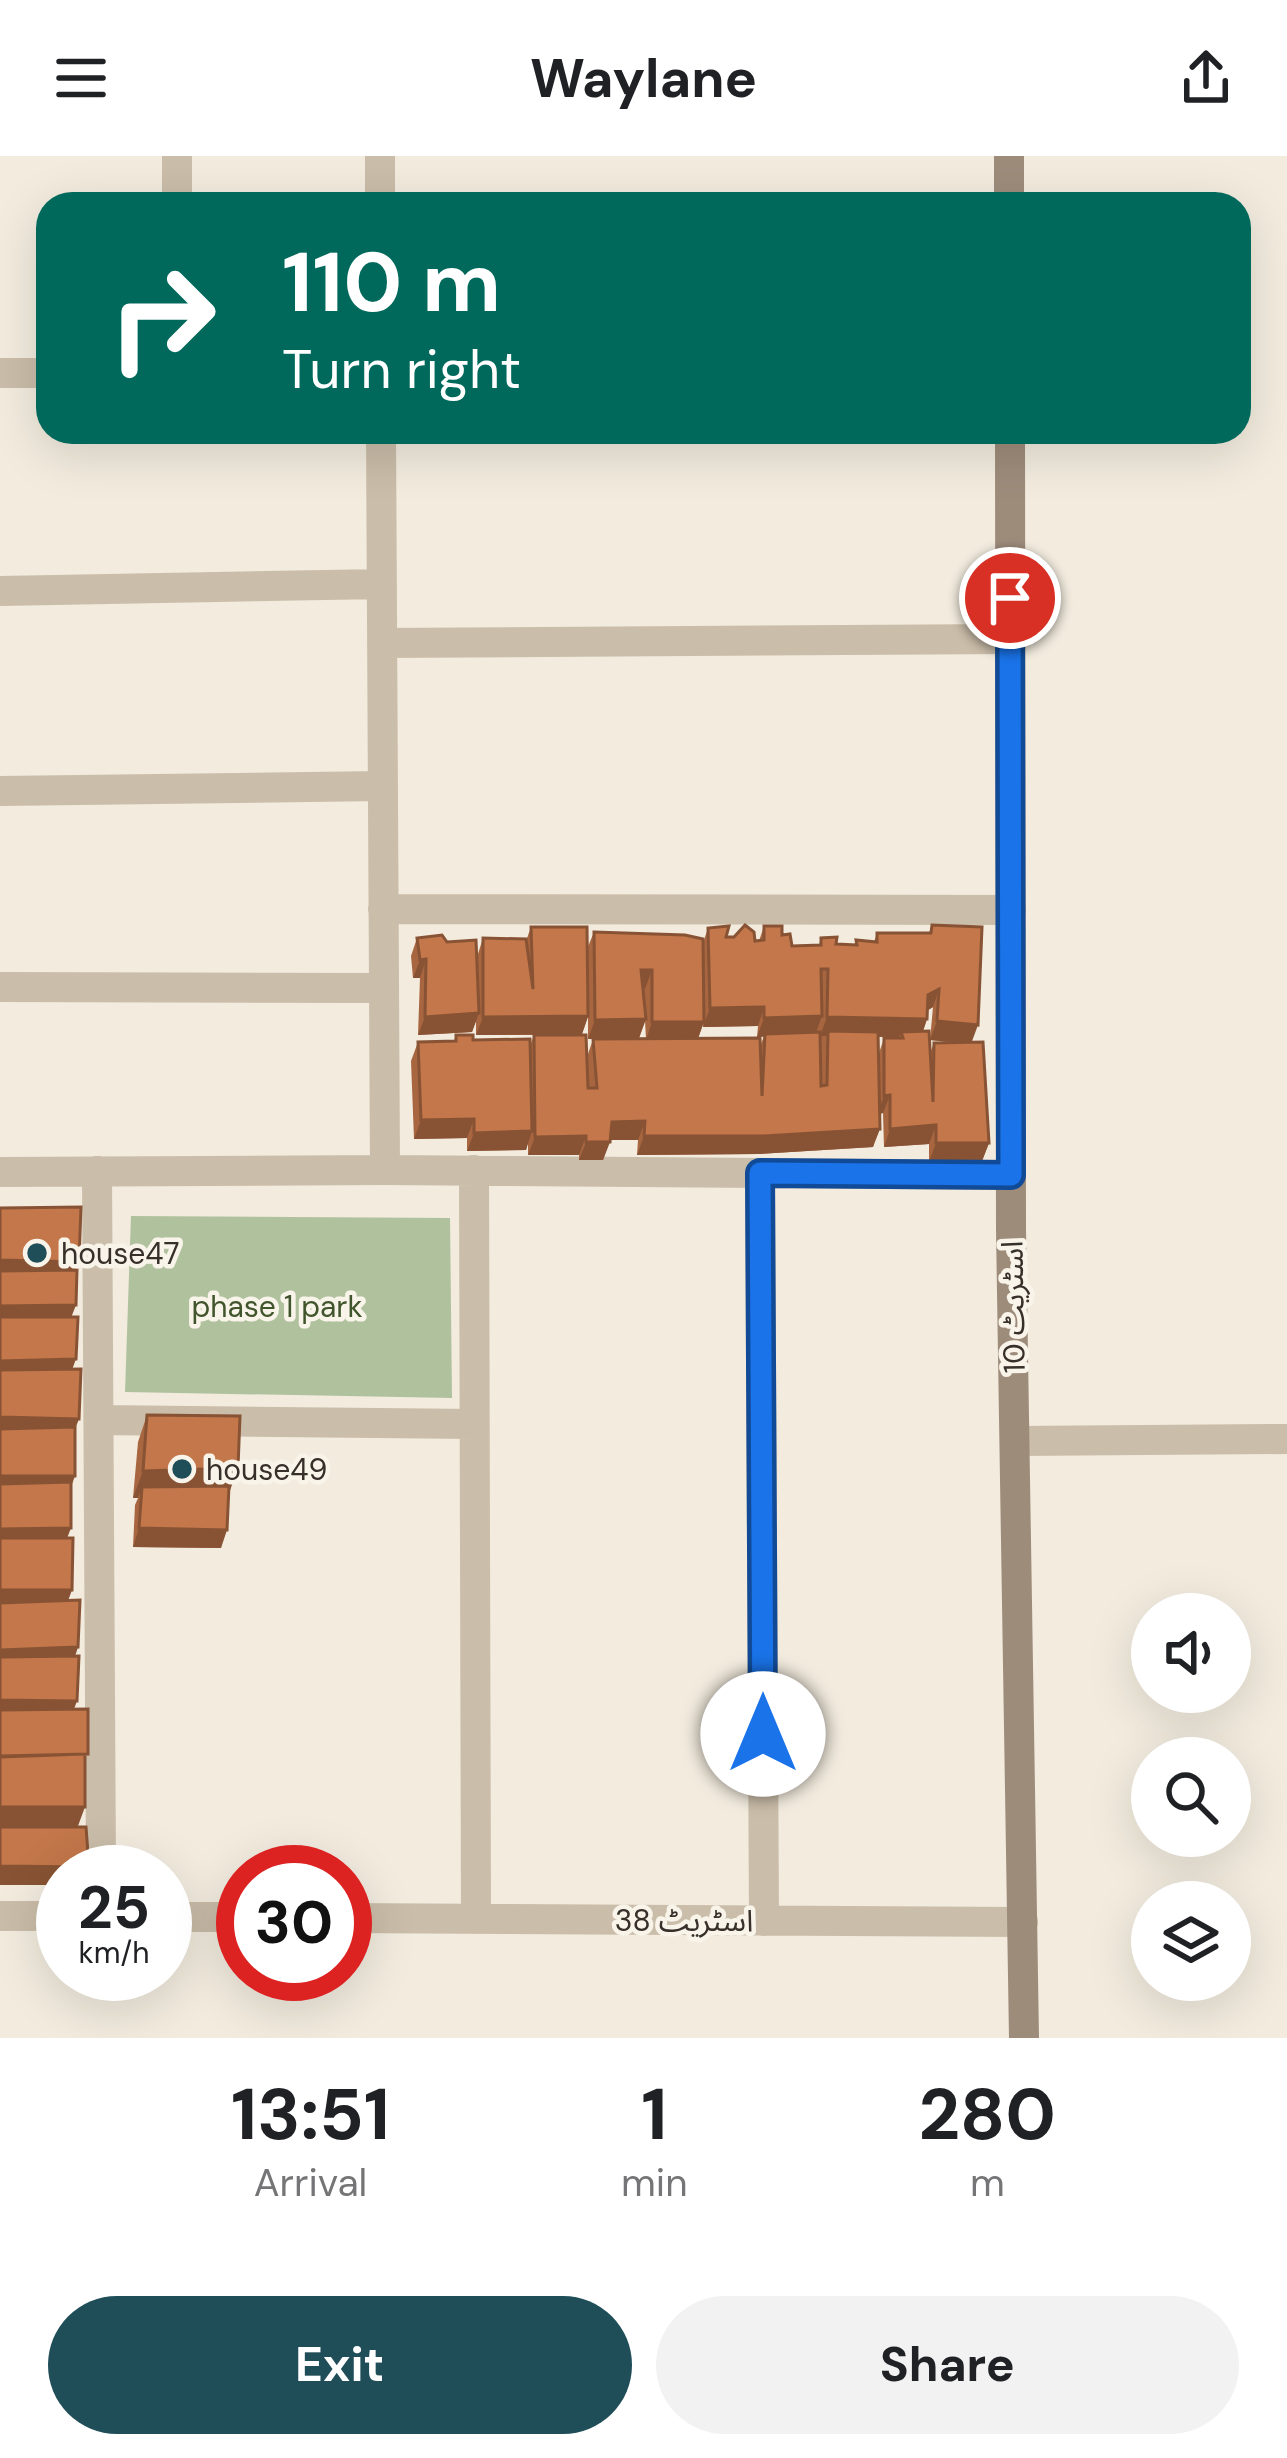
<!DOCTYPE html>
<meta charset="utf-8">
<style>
:root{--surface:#fff;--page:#f2f2f2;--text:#202124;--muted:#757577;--accent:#1f4d58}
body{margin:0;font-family:"DM Sans","Noto Sans Arabic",sans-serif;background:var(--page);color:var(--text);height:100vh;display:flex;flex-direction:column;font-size:45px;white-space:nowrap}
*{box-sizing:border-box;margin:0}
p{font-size:39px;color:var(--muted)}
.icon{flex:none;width:66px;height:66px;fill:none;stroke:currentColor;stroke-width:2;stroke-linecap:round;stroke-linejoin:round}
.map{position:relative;height:1882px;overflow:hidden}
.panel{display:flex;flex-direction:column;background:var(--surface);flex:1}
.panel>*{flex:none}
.hud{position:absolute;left:36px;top:36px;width:1215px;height:252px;border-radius:36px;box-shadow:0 12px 48px #0002;background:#00695c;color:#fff;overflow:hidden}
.buttons{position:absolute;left:1131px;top:1437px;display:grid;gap:24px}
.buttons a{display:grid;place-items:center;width:120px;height:120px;border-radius:50%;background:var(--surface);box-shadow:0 12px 48px #0002;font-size:60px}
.speed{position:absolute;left:36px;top:1689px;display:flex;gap:24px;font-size:60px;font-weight:700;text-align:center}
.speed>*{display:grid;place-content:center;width:156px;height:156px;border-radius:50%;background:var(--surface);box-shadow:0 12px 48px #0002;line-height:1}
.speed small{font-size:30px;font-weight:400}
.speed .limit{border:18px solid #d22;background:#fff;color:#111}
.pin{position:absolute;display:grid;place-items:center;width:102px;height:102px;color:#fff;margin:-51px;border:6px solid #fff;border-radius:50%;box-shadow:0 3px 12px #0007}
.me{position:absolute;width:132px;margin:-66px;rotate:0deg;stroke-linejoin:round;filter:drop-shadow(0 0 9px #0008)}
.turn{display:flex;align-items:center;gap:42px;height:252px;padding:0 48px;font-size:54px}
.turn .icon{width:156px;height:156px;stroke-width:2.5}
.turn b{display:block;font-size:84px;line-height:102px}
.eta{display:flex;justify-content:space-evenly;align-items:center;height:204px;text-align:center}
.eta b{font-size:72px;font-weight:700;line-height:84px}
.cta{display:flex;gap:24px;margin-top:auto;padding:24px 48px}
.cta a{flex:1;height:138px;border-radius:72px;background:var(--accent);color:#fff;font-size:48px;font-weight:700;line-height:138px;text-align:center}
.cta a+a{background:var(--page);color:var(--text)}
header{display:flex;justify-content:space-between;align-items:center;height:156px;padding:0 48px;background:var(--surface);font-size:54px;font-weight:700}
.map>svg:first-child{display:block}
.green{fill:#b0c19e}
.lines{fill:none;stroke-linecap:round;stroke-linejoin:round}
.street{stroke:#cabda9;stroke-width:30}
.secondary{stroke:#9e8c7b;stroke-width:30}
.wall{fill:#a86640;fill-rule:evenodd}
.shaded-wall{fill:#885334}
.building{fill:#c3774a;stroke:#885334;stroke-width:3}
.route-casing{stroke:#114b97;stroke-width:30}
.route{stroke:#1a73e8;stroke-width:21}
.poi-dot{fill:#1f4d58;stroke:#f9f4ea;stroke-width:4.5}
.labels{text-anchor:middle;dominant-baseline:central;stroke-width:9;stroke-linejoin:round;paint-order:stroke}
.poi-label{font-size:30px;fill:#372f29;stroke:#f9f4ea;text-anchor:start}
.park-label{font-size:30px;fill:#41552d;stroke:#f9f4ea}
.street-label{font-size:30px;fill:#372f29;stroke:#f9f4ea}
</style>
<header><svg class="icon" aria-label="menu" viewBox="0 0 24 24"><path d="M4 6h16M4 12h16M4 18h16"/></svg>Waylane<svg class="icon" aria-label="share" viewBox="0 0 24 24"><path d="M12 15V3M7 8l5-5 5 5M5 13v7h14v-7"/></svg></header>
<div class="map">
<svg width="1287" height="1882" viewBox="0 0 1287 1882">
<rect width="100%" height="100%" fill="#f2ebde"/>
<path class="green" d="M131,1060l319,2 2,180 -327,-6z"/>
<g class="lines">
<path class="street" d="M177,0v48
M380,0v48
M0,217h48
M381,276l4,738
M0,435l382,-7
M382,487l628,-4
M0,635l383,-5
M383,753l628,1
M0,831l384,1
M474,1014l2,749
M97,1015l4,701
M0,1016l385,-2 626,5
M760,1017l4,748
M99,1264l375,4
M1015,1285l272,-2
M0,1760h63
M165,1761h78
M345,1762l678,4"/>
<path class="secondary" d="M1009,0v48
M1010,276l1,798 13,808"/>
</g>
<path class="wall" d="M932,769l40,117 17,101 -7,18 -53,1v-18l-45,3 -1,-34 -3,1 -7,33 -115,7 -121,1 1,-15h-28l-7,20h-24v-5h-51v-13l-2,8 -59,1v-13l-53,1 -3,-78 7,-19 36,-1 2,-6 17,5 57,6 4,-11h-58v-14l-4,11 -54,3 2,-57h-7l-2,-22 6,-18 30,4 30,15 6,-19 43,3 5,-14 56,22 7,-17 109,11 5,-15 18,9 29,4h4l5,-15 18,9 10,11 27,-1 2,-7 15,6 18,1 2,-5 18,2 3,-9h52zM933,851l-3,33 29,3h-25l-4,10 -7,-22 4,-12 1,-9zM588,861v22l51,-1 6,-17 1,18h-53l-6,18 -5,-23zM703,867v4l55,-1 -1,11 7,-1 -4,11 -62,-8zM878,881h21l-15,1 -5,15z
M147,1259l82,80 -8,53 -88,-1 2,-42 3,-7h-5l5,-56z"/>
<path class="shaded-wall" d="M426,803l-6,19h-7l7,-18z
M641,814h11l-7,19h-10z
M939,833l-6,18 -11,7 6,-19z
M764,851l-6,19 -55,1 7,-19z
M479,857l-7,19 -54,3 7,-18z
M588,860l-6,18 -106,1 7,-18z
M822,860l-7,19 -58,2 7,-19z
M827,861l100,2 -6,18 -20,-5 -2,5 -71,-1v-5l-2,5h-6z
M646,863l-7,19 -51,1 7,-19z
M937,865l41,4 -7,19 -41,-4z
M652,866h52l-7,19 -51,-1z
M890,939l-7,18 -6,1 7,-18z
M474,963l-7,19 -53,1 7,-19z
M645,965l-7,19h-33l7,-18z
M936,969l-7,19 -45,3 6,-18z
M880,973l-7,18 -115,7 -121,1 7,-19z
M532,975l-6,19 -59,1 7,-18z
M586,980l-7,19h-51l7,-18z
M586,986h24l-7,18h-24z
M936,987h53l-7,18 -53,1z
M0,1104l79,2 -7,19 -72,-2z
M76,1149l-7,18 -69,1v-18z
M76,1203l-7,19 -69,1v-18z
M0,1261l79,2 -7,18 -72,-2z
M238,1312l-10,28 -86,-9 -4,11h-5l10,-27z
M0,1320h75l-7,19h-68z
M71,1372l-7,18 -64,2v-19z
M139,1372l88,2 -6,18 -88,-1z
M0,1434h72l-7,19h-65z
M78,1491l-6,19 -72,2v-18z
M0,1544l77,1 -7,19 -70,-1z
M0,1651h85l-10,27h-75z
M0,1710l89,1 -2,5h-24v13h-63z"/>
<path class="building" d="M745,769l9,7 1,9 9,-1v-14h18v9l8,-1 2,12 29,-1v-7l16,-1 -1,7 21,1 -1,-5 21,2v-9h54l1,-8 50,2 -4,98 -41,-4 2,-32 -11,6 -1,24 -100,-2 1,-48h-7l1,47 -58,2v-11l-54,1 -2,-80 21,-2 -3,11h8z
M531,771h56l1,89 -105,1v-79l43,1 7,50z
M594,776l91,3 18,4 1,83h-52v-52h-11l5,49 -51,1z
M442,779l5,7 29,-2 3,73 -54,4 1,-58 -6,1 -3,-22z
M828,875l50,1 2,97 -116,7h-120l1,-15 -33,1 -2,20h-24v-6l-51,1 -1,-102h52l2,53h9l-4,-49 167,-1 2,58 3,-62 55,-2 1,54 6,-1z
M929,875l4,71 1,-59 49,-1 6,101h-53v-18l-46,4v-34l-6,1v-58h19l-2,-6z
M456,879h17v5l57,-1 2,92 -58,2v-14l-53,1 -3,-78 38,-1z
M81,1051l-2,55 -79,-2v-52z
M77,1114l-1,35 -76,1v-35z
M0,1161h78l-2,42 -76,2z
M81,1213l-2,50 -79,-2v-47z
M147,1259l93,1 -2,52 -95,3z
M75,1271v49h-75v-47z
M71,1326v46l-71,1v-45z
M229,1330l-2,44 -88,-2 3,-41z
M0,1382h73l-1,52h-72z
M80,1444l-2,47 -78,3v-47z
M79,1500l-2,45 -77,-1v-43z
M88,1553v45l-88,2v-46z
M85,1598v53h-85v-50z
M0,1671h86l3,40 -89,-1z"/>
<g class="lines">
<g class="route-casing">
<path id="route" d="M763,1578l-3,-561 251,2 -1,-577"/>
</g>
<use href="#route" class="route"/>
</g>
<g class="poi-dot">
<circle cx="37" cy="1097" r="12"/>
<circle cx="182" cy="1313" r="12"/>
</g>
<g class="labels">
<g class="poi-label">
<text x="61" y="1097">house47</text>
<text x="206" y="1313">house49</text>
</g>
<g class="park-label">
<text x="277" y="1150">phase 1 park</text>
</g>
<g class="street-label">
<text transform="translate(1013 1151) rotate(-91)">اسٹریٹ 10</text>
<text x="684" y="1764">اسٹریٹ 38</text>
</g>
</g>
</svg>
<div class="buttons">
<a><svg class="icon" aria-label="sound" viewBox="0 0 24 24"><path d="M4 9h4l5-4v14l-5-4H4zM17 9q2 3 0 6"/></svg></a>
<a><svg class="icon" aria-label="search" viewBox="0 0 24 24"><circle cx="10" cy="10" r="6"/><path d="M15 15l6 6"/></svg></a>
<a><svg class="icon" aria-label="layers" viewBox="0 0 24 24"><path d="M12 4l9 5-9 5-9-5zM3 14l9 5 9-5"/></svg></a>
</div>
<div class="speed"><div>25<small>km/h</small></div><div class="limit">30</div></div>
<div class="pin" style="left:1010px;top:442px;background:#d93025"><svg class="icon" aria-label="arrive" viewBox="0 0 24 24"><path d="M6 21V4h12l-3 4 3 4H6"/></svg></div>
<svg class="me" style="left:763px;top:1578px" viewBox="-20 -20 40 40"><circle r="19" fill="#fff"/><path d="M0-13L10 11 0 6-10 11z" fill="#1a73e8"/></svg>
<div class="hud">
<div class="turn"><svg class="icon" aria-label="right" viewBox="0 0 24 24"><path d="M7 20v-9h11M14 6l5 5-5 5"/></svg><div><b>110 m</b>Turn right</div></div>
</div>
</div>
<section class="panel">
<div class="eta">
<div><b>13:51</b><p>Arrival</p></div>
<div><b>1</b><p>min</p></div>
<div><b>280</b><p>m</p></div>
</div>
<div class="cta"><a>Exit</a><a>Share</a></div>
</section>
